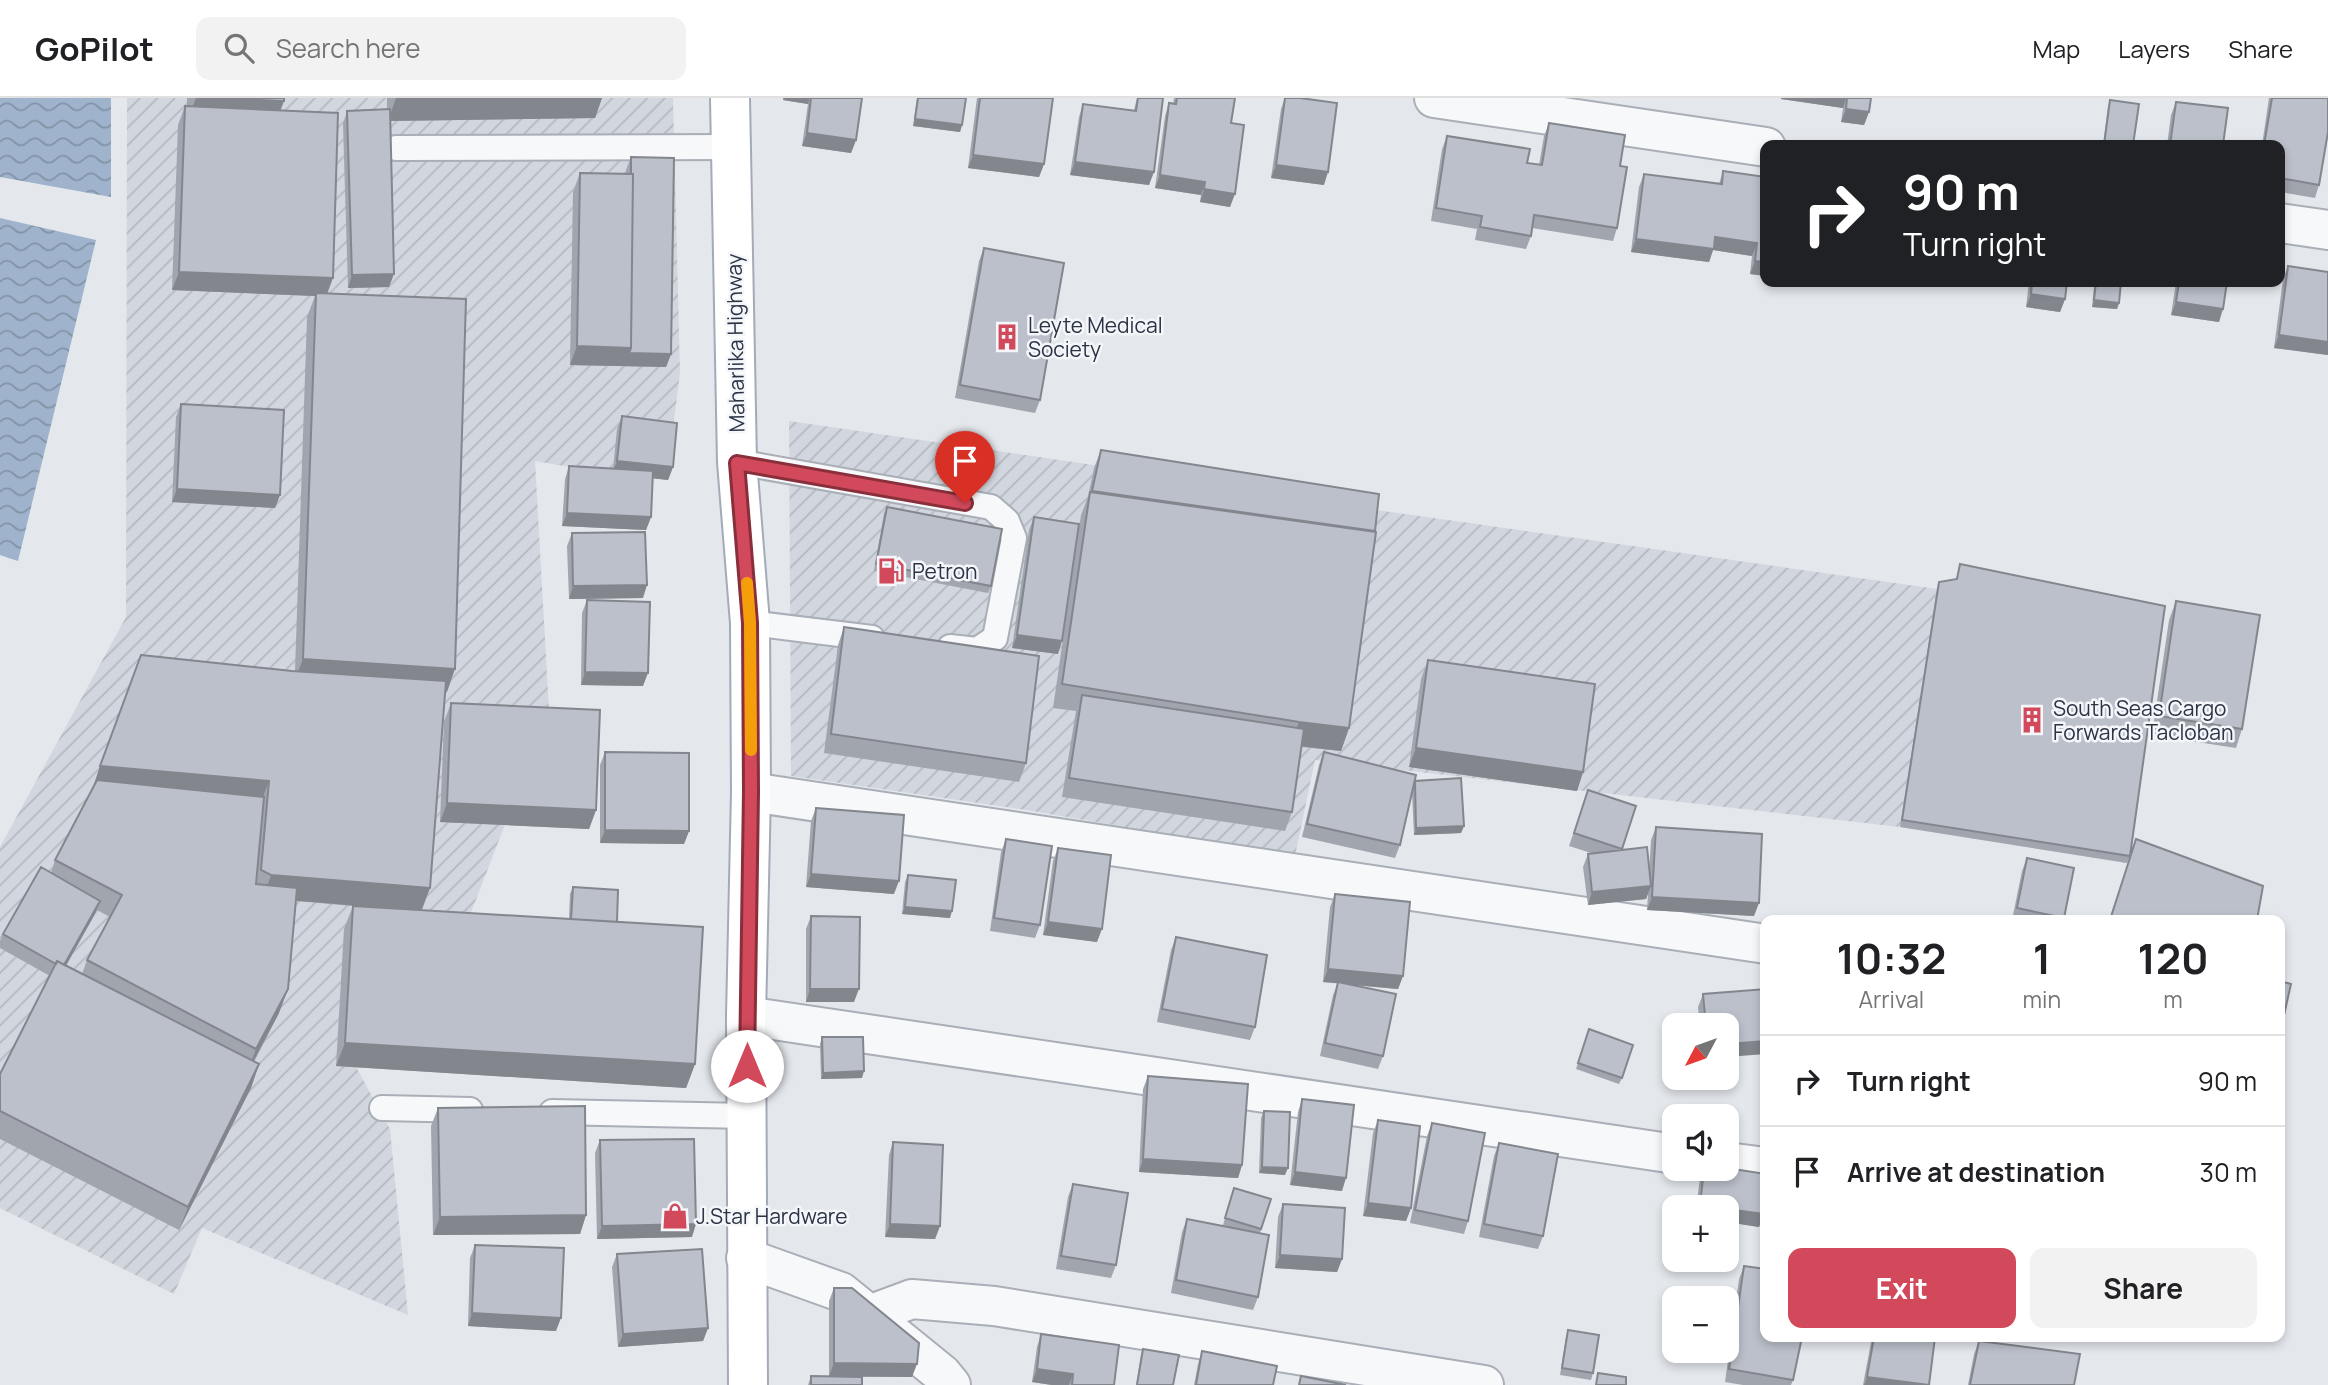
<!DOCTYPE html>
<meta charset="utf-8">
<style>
:root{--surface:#fff;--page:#f2f2f2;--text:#202124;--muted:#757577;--line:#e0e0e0;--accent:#d1495b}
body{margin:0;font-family:Manrope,sans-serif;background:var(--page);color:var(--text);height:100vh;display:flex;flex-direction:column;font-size:26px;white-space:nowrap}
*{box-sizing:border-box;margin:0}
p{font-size:23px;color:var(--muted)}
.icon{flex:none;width:38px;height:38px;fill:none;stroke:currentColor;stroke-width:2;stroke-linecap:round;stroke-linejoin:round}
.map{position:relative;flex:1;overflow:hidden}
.side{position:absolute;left:1760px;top:817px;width:525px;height:427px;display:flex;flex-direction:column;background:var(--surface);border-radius:14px;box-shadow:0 4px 10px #0003}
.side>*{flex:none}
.hud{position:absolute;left:1760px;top:42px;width:525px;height:147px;border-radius:14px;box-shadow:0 4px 10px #0003;background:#202124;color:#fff;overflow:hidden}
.needle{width:46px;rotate:229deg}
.buttons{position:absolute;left:1662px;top:915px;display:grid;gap:14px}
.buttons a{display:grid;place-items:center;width:77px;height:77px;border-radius:14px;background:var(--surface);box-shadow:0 4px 10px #0003;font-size:35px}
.pin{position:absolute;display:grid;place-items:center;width:60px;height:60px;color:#fff;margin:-72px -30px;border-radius:50% 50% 50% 0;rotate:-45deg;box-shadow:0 0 7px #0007}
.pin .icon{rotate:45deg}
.me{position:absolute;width:77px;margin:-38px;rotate:0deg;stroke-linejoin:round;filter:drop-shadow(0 0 5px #0008)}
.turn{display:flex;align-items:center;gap:24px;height:147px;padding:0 28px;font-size:32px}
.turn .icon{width:91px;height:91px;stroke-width:2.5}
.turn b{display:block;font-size:49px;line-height:60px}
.eta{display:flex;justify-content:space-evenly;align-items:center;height:119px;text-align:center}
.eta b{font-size:42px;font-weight:700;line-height:49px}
.cta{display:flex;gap:14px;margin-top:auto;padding:14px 28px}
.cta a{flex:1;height:80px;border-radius:14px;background:var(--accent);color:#fff;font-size:28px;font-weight:700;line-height:80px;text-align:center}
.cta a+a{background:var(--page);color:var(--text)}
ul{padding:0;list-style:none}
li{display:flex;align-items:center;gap:21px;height:91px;padding:0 28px;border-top:2px solid var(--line)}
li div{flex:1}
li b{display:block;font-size:26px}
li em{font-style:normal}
header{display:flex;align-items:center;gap:42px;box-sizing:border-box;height:98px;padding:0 35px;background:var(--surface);border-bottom:2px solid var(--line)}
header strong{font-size:33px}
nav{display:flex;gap:38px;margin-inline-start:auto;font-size:24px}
.search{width:490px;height:63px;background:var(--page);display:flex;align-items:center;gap:18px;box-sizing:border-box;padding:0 24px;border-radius:14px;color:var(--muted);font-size:26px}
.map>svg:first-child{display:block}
.industrial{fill:url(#industrial-furrows)}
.water{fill:url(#water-waves)}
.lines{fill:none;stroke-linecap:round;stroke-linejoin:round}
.lane-casing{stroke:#a9aeb7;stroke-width:28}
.street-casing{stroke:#a9aeb7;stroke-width:42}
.primary-casing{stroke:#a3abb8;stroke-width:42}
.lane{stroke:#f7f8fa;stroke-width:24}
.street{stroke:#f7f8fa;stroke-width:38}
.primary{stroke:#fff;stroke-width:38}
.wall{fill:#a1a5ae;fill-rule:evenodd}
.shaded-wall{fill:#83868d}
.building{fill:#bbc0ca;stroke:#83868d;stroke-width:2}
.route-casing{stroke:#882f3b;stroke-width:18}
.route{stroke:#d1495b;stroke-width:12}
.slow{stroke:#f59e0b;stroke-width:12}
.labels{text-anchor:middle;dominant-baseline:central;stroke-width:5;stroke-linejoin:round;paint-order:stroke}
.poi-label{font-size:21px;fill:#2b3445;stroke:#f4f6f9;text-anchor:start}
.street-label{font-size:21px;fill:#2b3445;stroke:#f4f6f9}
</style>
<header>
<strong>GoPilot</strong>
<div class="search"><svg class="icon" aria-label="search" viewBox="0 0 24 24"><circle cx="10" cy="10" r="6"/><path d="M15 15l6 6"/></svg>Search here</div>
<nav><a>Map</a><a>Layers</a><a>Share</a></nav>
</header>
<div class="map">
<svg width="2328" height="1287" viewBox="0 0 2328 1287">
<defs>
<pattern id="industrial-furrows" width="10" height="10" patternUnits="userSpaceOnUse" patternTransform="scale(1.75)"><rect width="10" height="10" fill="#d2d6de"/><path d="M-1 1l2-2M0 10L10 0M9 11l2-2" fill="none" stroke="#b4b8c0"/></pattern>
<pattern id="water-waves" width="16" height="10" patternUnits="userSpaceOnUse" patternTransform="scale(1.75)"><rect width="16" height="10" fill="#9fb4cc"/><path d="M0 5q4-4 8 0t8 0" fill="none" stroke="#8293a7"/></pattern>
</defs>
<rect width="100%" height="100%" fill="#e4e7ec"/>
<path class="industrial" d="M127,0h546l7,275 -8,63 -60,38 -77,-13 14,250 -86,222 -113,123 40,73 18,186 -206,-87 -28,66 -174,-86v-361l126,-230z
M789,323l319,46 162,28 667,94 18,-4 3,-14 205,42 -36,250 -227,-36 -585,-67 -20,96 -269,-46 -235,-34z"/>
<path class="water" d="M0,0h111v99l-111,-20z
M0,120l96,22 -78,321 -18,-6z"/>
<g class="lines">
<g class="lane-casing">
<path id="lane" d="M396,50l335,-1
M737,364l254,45 16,14 7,17 -19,100 -18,12 -27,-3
M750,525l122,15
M382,1010l88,2
M552,1014l195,4"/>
</g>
<g class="street-casing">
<path id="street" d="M1434,0l332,49
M2280,125l48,7
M751,694l1015,152
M746,918l929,138
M1727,1064l39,5
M746,1160l95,34 101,82 9,11
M869,1217l43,-16 82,7 490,79"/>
</g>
<g class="primary-casing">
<path id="primary" d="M730,0l7,364 13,161 1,169 -5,224 2,369"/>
</g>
<use href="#lane" class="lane"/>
<use href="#street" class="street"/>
<use href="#primary" class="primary"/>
</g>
<path class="wall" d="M187,0h97v3l-4,9 47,184 120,398h-2l-15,196 -8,22 147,9 1,-25 3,-7 44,35 78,142 -9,24 -350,-22 8,-137 9,-23 -57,-5 -17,112 -25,49 5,2 -8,24 -72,142 -179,-91v-65l50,-98 -50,-28v-7l3,-7 48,-61 4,-13 37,-70 203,-119 12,-354 8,-21 -143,-6 6,-165 7,-19h2zM97,812l13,7 -23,43 -5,14 -16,-8z
M387,0h215l-7,20 -205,3 -1,166 -41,1 -5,-164 4,-13 40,-2z
M783,0h79l-6,42 -5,13 -49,-7 6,-42 -25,-4z
M917,0h49l-4,27 -2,7 -47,-6z
M977,0h76l-9,66 -5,13 -71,-9z
M1137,0h26l-14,87 -79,-10 9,-58 4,-13 51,6z
M1174,0h61l-4,25 -1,84 -30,-5 1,-7 -46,-7 10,-72 4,-13 4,1z
M1285,0l39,87 -53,-7 10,-69z
M1781,0h90l-2,14 -5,13 -23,-3 2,-14 -62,-9z
M2269,0h59l-9,87 -4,13 -35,-6v-47h-18z
M2110,2l23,45h-30l5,-39z
M2176,4l47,43h-56l4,-30z
M1549,25l71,43 -3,62 -4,13 -81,-13 -1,8 -5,13 -51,-9 2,-11 -46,-8 11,-72 5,-13 80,27 12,2 5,-29z
M631,59l40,197 -5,13 -96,-2 3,-173 7,-19 46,1v-4z
M1723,73l43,6v99l-16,-2 2,-18 -39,-6 -4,12 -78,-10 8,-65 5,-13 75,10z
M984,150l56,152 -5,13 -80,-15 24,-137z
M2288,168l40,6v83l-54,-7 9,-69z
M2029,184h38l-2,17 -5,13 -34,-5z
M2096,184l23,21 -2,6 -25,-2 2,-21z
M2176,184h51l-8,40 -48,-7z
M181,306l99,91 -5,13 -103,-6 4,-85z
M622,318l51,51 -5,13 -15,-2 -2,39 -5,13 -84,-4 3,-47 4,-13 44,3 4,-40z
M1101,352l248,278 -8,23 -39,-4 -10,65 -7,19 -223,-34 14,-86 -23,-3 28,-193 7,-18 6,-29z
M887,409l104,79 -3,7 -114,-22 10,-58z
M1034,419l24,137 -46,-6 17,-118z
M572,435l71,65 -74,1 -2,-53z
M1960,466l170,292 -3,7 -227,-36 37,-238 2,-7 17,-3z
M587,502l56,86 -62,-1 1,-72z
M2176,503l66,128 -6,19 -84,-13 17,-115z
M844,529l182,136 -7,19 -195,-29 14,-108z
M1428,562l155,112 -6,19 -168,-24 12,-88z
M451,605l145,107 -7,19 -149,-7 4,-100z
M605,654l84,79 -5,13 -84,-1v-78z
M1324,654l91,29 49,45 -3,7 -47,2 -2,-41 -12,51 -5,13 -93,-21 17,-72z
M1588,692l48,16 -14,44 27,23 2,-33 5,-13 98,89 -107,-6 1,-17 -2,6 -58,6 -5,-38 5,-13 3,-1 -22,-7z
M816,710l78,86 -88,-7 5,-66z
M1006,741l34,86 -5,13 -45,-7 11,-79z
M2136,741l121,81h-148z
M1058,750l39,94 -54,-7 10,-74z
M2027,760l37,60 -1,2h-51l10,-49z
M908,777l42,43 -48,-4 3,-32z
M1335,796l68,82 -5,13 -46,-4 31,71 -5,13 -58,-13 13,-61 5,-12 -15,-1 7,-75z
M811,818l43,86h-48v-73z
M1176,839l79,90 -5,13 -93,-18 14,-72z
M1703,896l24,32h-27l-2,-19z
M1589,931l33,49 -3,6 -43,-15z
M822,939l40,41 -41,1 -1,-35z
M1148,978l94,89 -4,13 -99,-6 4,-83z
M1302,1001l40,92 -52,-6 8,-73z
M438,1010l148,107 -6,19 -147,1 -2,-109z
M1264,1013l21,64 -26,-2 2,-55z
M1378,1022l33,88 -5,13 -43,-5 10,-83z
M1432,1025l36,98 -4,13 -54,-11 17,-87z
M600,1042l92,97 -95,2 -2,-86z
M893,1044l47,84 -5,13 -50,-2 4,-82z
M1499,1045l44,93 -5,13 -59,-12 15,-81z
M1704,1071h23l37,45 -5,13 -32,-5v-14h-31l4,-30z
M1073,1086l43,81 -5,13 -55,-9 12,-72z
M1234,1090l37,11 -11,34 -2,64 -5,13 -82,-17 11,-61 5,-13 46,9 -10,-3z
M1283,1106l59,55 -5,13 -62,-4 3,-51z
M475,1147l81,86 -88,-5 2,-68z
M617,1156l91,74 -5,13 -85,6 -6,-80z
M1744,1168l49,114 -2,5h-48l-18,-3 14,-103z
M834,1190l78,89h-50v8h-54l3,-9h18v-75z
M1568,1232l25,43 -2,7 -31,-5 6,-38z
M1041,1236l73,51h-62l-20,-3 5,-35z
M1872,1239h63l-6,48h-66z
M1979,1243l95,44h-106l6,-31z
M1143,1251l30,36h-37l5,-30z
M1202,1253l71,34h-79l4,-21z"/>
<path class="shaded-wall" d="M196,0h16l72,3 -9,24 -88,-4z
M396,0h206l-7,20 -207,3z
M784,0h26l-2,6 -25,-4z
M1781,0h65l-3,10 -62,-9z
M1846,11l23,3 -5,13 -23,-3z
M915,21l47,6 -2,7 -47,-6z
M807,35l49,7 -5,13 -49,-7z
M973,57l71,9 -5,13 -71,-9z
M1075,64l79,10 -5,13 -79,-10z
M1276,67l52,7 -4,13 -53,-7z
M1160,77l45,7 -4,13 -46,-7z
M1204,91l31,5 -5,13 -30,-5z
M1715,139l42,6 -5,13 -39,-6 -4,12 -78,-10 5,-13z
M1755,163l11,1v14l-16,-2z
M179,174l154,6 -7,19 -10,-4 -1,3 -143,-6z
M394,176l-5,13 -41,1 4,-13z
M1941,184h37l-2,4z
M2031,196l34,5 -5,13 -34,-5z
M2094,202l25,3 -2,6 -25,-2z
M2176,204l47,7 -4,13 -48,-7z
M2279,237l49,7v13l-54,-7z
M577,248l54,2 40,6 -5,13 -96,-2z
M617,363l56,6 -5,13 -56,-6z
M177,391l103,6 -5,13 -103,-6z
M567,415l84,4 -5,13 -84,-4z
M647,487l-4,13 -74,1 4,-13z
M1017,537l45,6 -4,13 -46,-6z
M303,561l152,10 -8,23 -153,-10z
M585,574l63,1 -5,13 -62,-1z
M1299,624l50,6 -8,23 -51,-6z
M1416,650l167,24 -6,19 -168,-24z
M100,668l169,15 -9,24 -168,-15z
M447,705l149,7 -7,19 -149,-7z
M1464,728l-3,7 -47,2 2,-7z
M605,732l84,1 -5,13 -84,-1z
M811,776l88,7 -5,13 -88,-7z
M271,777l159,13 -9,23 -158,-13z
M1651,788l-5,13 -58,6 4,-13z
M1652,799l107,6 -5,13 -107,-6z
M100,803l-5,13 -38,67 5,-13z
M905,809l47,4 -2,7 -48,-4z
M1048,824l54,7 -5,13 -54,-7z
M1328,871l75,7 -5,13 -75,-7z
M288,891l-9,24 -32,60 9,-24z
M810,891h49l-5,13h-48z
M1766,943v13l-39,3v-13z
M345,945l350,21 -9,24 -350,-22z
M259,966l-8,24 -72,142 9,-23z
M864,973l-2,7 -41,1 2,-6z
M1143,1061l99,6 -4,13 -99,-6z
M1262,1069l26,1 -3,7 -26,-2z
M1295,1074l51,6 -4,13 -52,-6z
M1368,1105l43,5 -5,13 -43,-5z
M1700,1107l18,3h-19z
M1727,1111l37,5 -5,13 -32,-5z
M586,1117l-6,19 -147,1 7,-18z
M696,1126l-4,13 -95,2 5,-13z
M890,1126l50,2 -5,13 -50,-2z
M1280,1157l62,4 -5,13 -62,-4z
M472,1215l89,5 -5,13 -88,-5z
M708,1230l-5,13 -85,6 5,-13z
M834,1265l83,1 -5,13 -83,-1z
M1037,1271l36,5 -4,11h-17l-20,-3z
M1867,1279l60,8h-63z"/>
<path class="building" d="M212,0h72v3z
M811,0h51l-6,42 -49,-7z
M918,0h48l-4,27 -47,-6z
M980,0h73l-9,66 -71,-9z
M1138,0h25l-9,74 -79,-10 8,-58 53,7z
M1177,0h58l-4,25 13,2 -9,69 -31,-5 1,-7 -45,-7 9,-72 7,1z
M1285,0h15l37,5 -9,69 -52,-7z
M1847,0h24l-2,14 -23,-3z
M2272,0h56v34l-9,53 -39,-7v-33h-16z
M2110,2l29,4 -6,41h-29z
M2176,4l52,6 -5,37h-53z
M185,8l153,7 -5,165 -154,-6z
M390,11l4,165 -42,1 -5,-164z
M1549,25l76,12 -5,31 7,1 -10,61 -83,-13 -3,21 -51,-9 2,-11 -46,-8 11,-72 83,13 -3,14 15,2z
M631,59l43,1 -3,196 -42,-1 2,-5 2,-174h-2z
M1723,73l43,6v85l-11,-1 2,-18 -42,-6 -1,12 -78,-10 8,-65 78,10z
M580,75l53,1 -2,174 -54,-2z
M984,150l80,15 -24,137 -80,-15z
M2288,168l40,6v70l-49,-7z
M2032,184h35l-2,17 -34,-5z
M2096,184h25l-2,21 -25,-3z
M2179,184h48l-4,27 -47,-7z
M316,195l150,6 -11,370 -152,-10z
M181,306l103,6 -4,85 -103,-6z
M622,318l55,7 -4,44 -56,-6z
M1101,352l278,44 -4,37 -283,-40z
M569,368l84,5 -2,46 -84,-4z
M1090,394l286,40 -27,196 -50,-6 -237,-38z
M887,409l115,22 -11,57 -115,-22z
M1034,419l45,7 -17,117 -45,-6z
M645,434l2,53 -74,1 -1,-53z
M1960,466l205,42 -35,250 -228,-36 37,-238 18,-3z
M587,502l63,2 -2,71 -63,-1z
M2176,503l84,14 -18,114 -83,-13z
M844,529l195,29 -13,107 -195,-29z
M141,557l151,16 154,10 -16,207 -159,-13 -10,-5 8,-89 -169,-15z
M1428,562l167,24 -12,88 -167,-24z
M1082,597l222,34 -12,83 -223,-34z
M451,605l149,7 -4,100 -149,-7z
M605,654l84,1v78l-84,-1z
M1324,654l92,23 -16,70 -93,-21z
M1461,680l3,48 -48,2 -1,-47z
M97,682l167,17 -8,87 41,4 -9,101 -32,60 -169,-89 35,-65 -67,-35z
M1588,692l48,16 -14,43 -48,-16z
M816,710l88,7 -5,66 -88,-7z
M1656,729l106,7 -3,69 -107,-6z
M1006,741l46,7 -12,79 -46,-7z
M2136,741l127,47 -6,34h-147z
M1647,749l4,39 -59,6 -4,-38z
M1058,750l53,7 -9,74 -54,-7z
M2027,760l47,10 -10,50 -47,-10z
M41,769l59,34 -36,64 -7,-4 -1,3 -53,-30z
M908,777l48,5 -4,31 -47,-4z
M573,789l45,3 -1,32 -46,-3z
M1335,796l75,8 -7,74 -75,-7z
M353,808l350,21 -8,137 -350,-21z
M811,818l49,1 -1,72h-49z
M1176,839l91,18 -12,72 -93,-18z
M57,863l202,103 -71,143 -188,-96v-37z
M2280,883l11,3 -11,49z
M1338,884l58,12 -13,62 -58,-13z
M1766,891v52l-39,3v-18h-21l-3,-32z
M1589,931l44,16 -11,33 -44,-15z
M822,939h41l1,34 -41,2z
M1148,978l100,8 -6,81 -99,-6z
M1302,1001l52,6 -8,73 -51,-6z
M585,1008l1,109 -146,2 -2,-109z
M1264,1013l26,1 -2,56 -26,-1z
M1378,1022l42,6 -9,82 -43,-5z
M1432,1025l53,10 -17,88 -53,-11z
M694,1041l2,85 -94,2 -2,-86z
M893,1044l50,3 -3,81 -50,-2z
M1499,1045l59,11 -15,82 -59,-12z
M1727,1070l39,6v26l-2,14 -37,-5v-1l-27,-3 4,-36z
M1073,1086l55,9 -12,72 -55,-9z
M1234,1090l37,11 -10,30 -36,-11z
M1283,1106l62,4 -3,51 -62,-4z
M1187,1121l82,16 -11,62 -82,-17z
M475,1147l89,3 -3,70 -89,-5z
M702,1151l6,79 -85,6 -6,-80z
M1744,1168l22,3v68h36l-9,43 -64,-11z
M834,1190h18l67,55 -2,21 -83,-1z
M1568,1232l31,5 -6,38 -31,-5z
M1041,1236l78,11 -5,40h-42l1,-11 -36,-5z
M1874,1239h61l-6,48 -62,-8z
M1979,1243l101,13 -6,31h-104z
M1143,1251l36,6 -6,30h-36z
M1202,1253l75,15 -4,19h-77z
M1598,1275l28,4v8h-30z
M811,1278l51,1v8h-51z
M1301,1278l45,9h-47z"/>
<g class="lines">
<g class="route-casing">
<path id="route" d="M747,968l4,-274 -1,-169 -13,-160 228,40"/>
</g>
<use href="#route" class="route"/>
<path class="slow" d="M747,485l3,40 1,127"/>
</g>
<defs>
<g id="building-bare" transform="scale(2.1)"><path d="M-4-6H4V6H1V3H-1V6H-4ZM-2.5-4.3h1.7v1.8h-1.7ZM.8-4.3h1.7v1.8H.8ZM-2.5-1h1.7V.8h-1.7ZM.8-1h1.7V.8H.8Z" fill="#d1495b" stroke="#f4f6f9" stroke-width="2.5" paint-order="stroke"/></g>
<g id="fuel-bare" transform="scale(2.1)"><path d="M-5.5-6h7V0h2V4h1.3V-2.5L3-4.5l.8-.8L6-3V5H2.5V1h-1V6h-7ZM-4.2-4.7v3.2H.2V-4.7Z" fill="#d1495b" stroke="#f4f6f9" stroke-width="2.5" paint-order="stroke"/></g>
<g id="shop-bare" transform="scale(2.1)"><path d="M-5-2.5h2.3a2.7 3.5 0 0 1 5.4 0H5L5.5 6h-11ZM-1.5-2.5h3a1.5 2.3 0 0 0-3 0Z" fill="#d1495b" stroke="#f4f6f9" stroke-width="2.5" paint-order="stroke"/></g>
</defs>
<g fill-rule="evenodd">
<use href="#building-bare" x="1007" y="239"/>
<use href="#fuel-bare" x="891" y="473"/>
<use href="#building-bare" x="2032" y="622"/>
<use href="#shop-bare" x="675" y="1118"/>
</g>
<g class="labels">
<g class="poi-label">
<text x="1028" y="227">Leyte Medical<tspan x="1028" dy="24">Society</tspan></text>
<text x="912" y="473">Petron</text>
<text x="2053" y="610">South Seas Cargo<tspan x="2053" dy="24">Forwards Tacloban</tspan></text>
<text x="696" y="1118">J.Star Hardware</text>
</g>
<g class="street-label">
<text transform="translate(735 245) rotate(-91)">Maharlika Highway</text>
</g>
</g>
</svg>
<div class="buttons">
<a><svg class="needle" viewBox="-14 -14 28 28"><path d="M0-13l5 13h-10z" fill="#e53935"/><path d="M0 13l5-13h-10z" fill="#757577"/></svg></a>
<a><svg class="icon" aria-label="sound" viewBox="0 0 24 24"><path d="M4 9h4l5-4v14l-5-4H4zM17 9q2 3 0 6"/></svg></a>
<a>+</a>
<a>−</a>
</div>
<div class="pin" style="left:965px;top:405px;background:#d93025"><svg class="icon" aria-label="arrive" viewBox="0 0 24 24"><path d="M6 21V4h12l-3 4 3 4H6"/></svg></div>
<svg class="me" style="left:747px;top:968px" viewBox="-20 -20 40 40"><circle r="19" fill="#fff"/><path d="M0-13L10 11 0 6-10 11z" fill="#d1495b"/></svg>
<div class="hud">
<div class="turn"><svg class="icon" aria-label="right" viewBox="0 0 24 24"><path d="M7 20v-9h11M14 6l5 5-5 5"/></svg><div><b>90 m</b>Turn right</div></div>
</div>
<section class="side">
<div class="eta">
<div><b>10:32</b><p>Arrival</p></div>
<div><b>1</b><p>min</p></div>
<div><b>120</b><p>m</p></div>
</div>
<ul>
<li><svg class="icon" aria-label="right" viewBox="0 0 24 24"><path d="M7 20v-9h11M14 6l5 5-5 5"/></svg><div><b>Turn right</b></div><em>90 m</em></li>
<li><svg class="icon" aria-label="arrive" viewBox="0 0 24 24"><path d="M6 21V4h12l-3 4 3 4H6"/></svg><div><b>Arrive at destination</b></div><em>30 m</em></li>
</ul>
<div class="cta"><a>Exit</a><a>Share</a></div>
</section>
</div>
